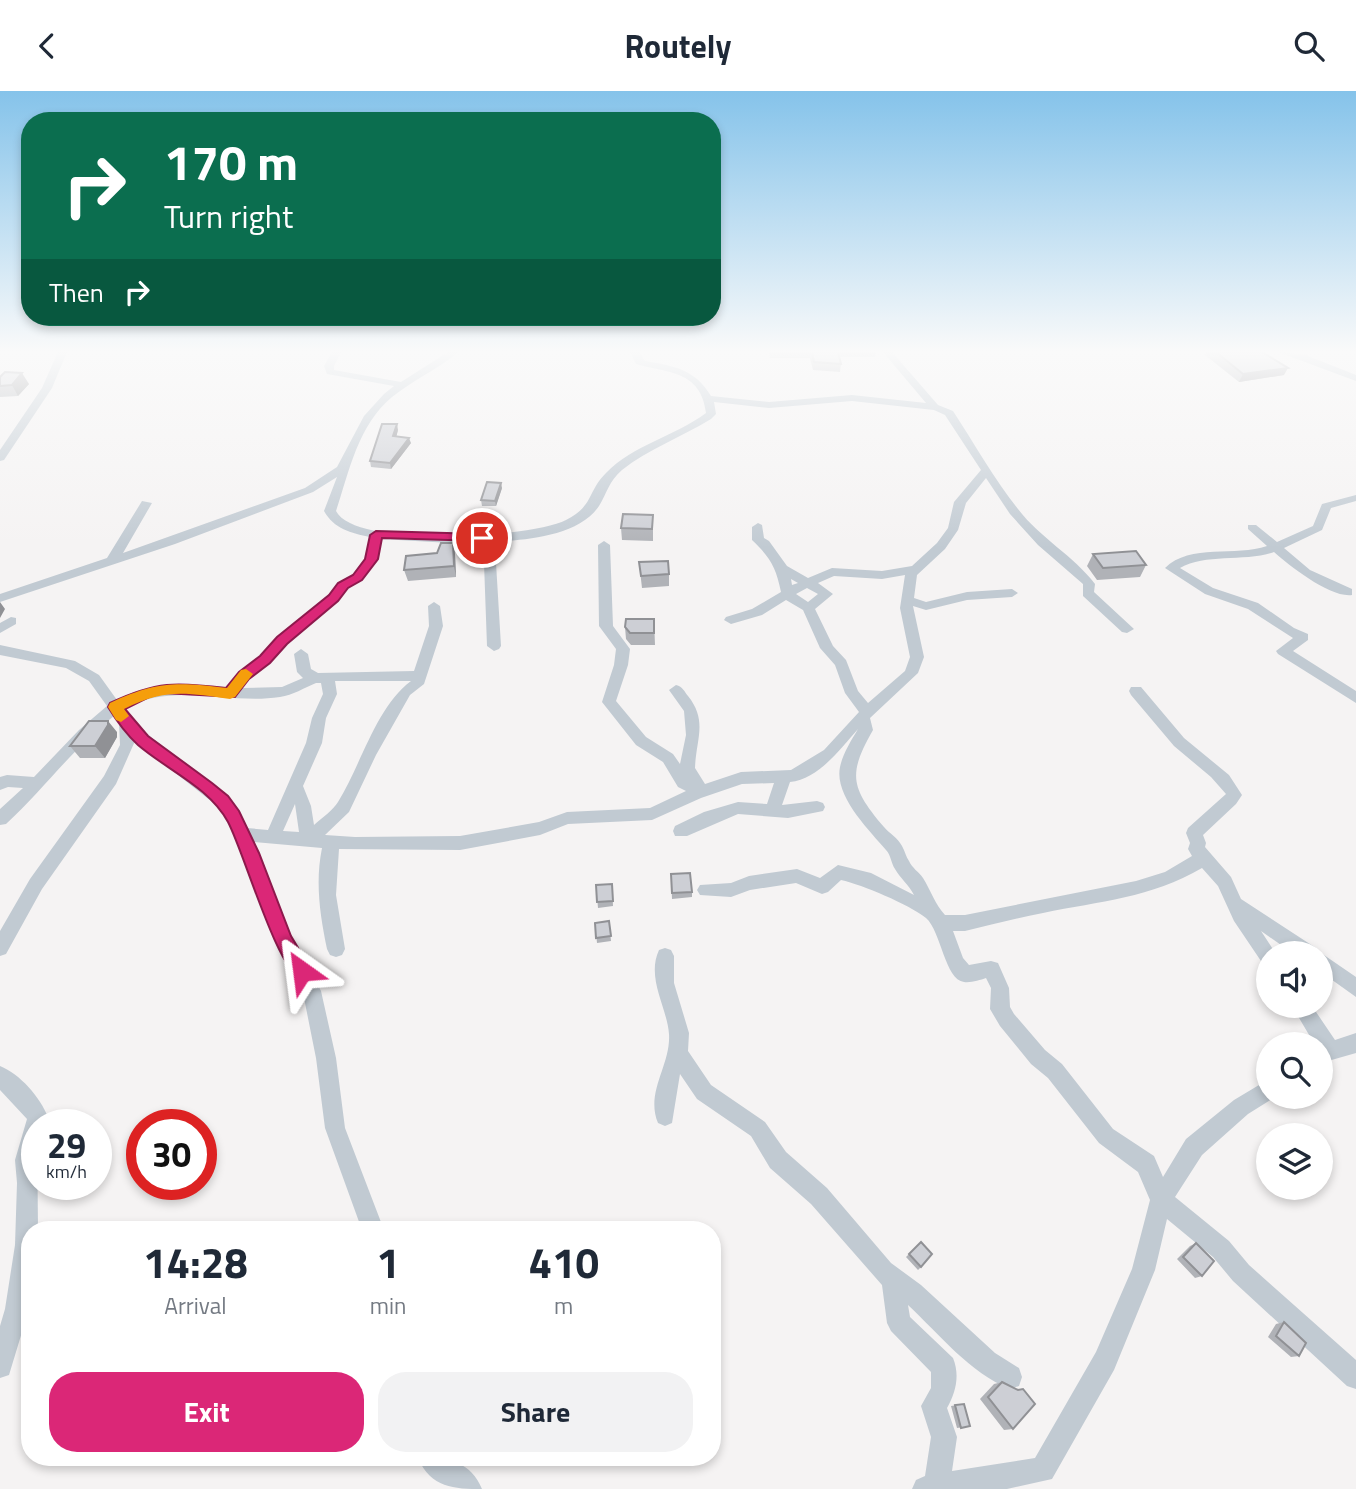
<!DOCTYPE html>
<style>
:root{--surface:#fff;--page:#f2f2f3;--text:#1f2937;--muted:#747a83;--accent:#db2777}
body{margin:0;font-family:"Titillium Web",sans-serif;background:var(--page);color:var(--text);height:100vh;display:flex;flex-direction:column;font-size:26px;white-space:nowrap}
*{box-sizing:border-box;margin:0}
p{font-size:23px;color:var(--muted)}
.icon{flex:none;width:38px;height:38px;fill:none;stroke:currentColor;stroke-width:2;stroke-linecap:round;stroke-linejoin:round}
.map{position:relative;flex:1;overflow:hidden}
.sheet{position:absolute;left:21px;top:1130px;width:700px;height:245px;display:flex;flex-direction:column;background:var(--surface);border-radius:28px;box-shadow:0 4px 10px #0003}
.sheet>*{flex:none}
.top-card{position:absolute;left:21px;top:21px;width:700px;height:214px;border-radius:28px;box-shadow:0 4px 10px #0003;background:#0b6e4f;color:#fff;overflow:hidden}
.fabs{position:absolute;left:1256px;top:850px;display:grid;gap:14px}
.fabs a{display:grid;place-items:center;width:77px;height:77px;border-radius:50%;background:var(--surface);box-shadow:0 4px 10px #0003;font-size:35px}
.speed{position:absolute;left:21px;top:1018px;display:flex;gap:14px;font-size:35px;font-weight:700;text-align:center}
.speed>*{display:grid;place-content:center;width:91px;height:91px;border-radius:50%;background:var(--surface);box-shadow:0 4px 10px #0003;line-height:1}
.speed small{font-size:18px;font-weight:400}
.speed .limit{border:10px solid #d22;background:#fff;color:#111}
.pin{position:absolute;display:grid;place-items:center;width:60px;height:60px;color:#fff;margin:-30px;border:4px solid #fff;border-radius:50%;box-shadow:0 2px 7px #0007}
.me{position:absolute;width:77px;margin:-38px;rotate:329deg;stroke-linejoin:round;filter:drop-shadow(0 0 5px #0008)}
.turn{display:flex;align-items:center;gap:24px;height:147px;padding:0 28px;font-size:32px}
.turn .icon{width:91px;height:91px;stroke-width:2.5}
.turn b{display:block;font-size:49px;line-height:60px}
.then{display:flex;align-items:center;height:66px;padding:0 28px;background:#0003;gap:14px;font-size:26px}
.eta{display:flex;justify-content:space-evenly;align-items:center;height:119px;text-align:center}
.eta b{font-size:42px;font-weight:700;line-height:49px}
.primary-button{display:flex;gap:14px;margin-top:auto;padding:14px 28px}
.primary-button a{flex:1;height:80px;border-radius:28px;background:var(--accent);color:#fff;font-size:28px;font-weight:700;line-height:80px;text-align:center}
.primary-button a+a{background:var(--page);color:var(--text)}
header{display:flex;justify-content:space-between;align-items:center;height:91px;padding:0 28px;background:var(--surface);font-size:32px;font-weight:700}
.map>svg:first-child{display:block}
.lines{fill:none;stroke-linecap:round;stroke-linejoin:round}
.minor{fill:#c1cad2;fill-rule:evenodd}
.wall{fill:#b0b2b7}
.shaded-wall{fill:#909195}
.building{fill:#cdcfd5;stroke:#909195;stroke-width:2}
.route{fill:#db2777;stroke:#8e194d;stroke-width:2}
.slow{fill:#f59e0b}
</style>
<header><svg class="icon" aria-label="back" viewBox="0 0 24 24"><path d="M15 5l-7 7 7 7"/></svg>Routely<svg class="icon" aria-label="search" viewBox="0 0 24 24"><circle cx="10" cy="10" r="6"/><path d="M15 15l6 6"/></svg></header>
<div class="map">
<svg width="1356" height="1398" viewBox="0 0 1356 1398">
<rect width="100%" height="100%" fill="#f5f3f3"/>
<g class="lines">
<path class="minor" d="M58,261h9l-15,36 -48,72 -4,1v-11l42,-62z
M332,261h9l-7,14v4l67,12 47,-30h11c-21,17 -46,28 -67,45 -34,28 -43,75 -56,114 19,38 195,27 230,9 28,-14 21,-28 40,-47 27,-28 69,-37 100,-60 -5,-43 -39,-40 -70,-49l-6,-12h9l6,9c29,5 50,8 66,35l58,6 83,-7 74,8 -43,-51h9l46,53 15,6c21,32 41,68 65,98 22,29 56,47 77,75l-1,8 40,37 -7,4 -5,-1 -39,-36v-12l-45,-39 -28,-31 -24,-36 -20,25 -8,27 -13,19 -28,26 -3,23 12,4 41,-10 45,-3 6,4 -6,4 -45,3 -41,10 -13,-4 11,51 -6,16 -48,45 3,12c-25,44 -23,57 11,97 5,6 14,11 18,19 3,5 4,11 7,15 3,7 10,11 14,17 8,13 12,26 22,37h20l171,-34 29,-9 27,-16 -4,-7 2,-6 -4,-10 2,-5 38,-34 -15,-17 -37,-31 -43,-51 -2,-4 2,-4h10l43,51 45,37 13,20 -6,9 -33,31 3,8 -1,4 26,30 10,22 75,49 3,5h2l35,24v20l-35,-25v-18h-27l-33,-23 15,23h-7v12l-6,-2 -29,-43 -16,-35 -16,-18c-51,30 -102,33 -159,45 -26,5 -52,12 -78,18h-12l10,27 6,7 22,-4 7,2 11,25 1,19 4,7 31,36 17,14 51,65 41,27 9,21 23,-38 48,-39 35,-21v18h6l-27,17 -46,41 -27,42 54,44 20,24 107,95v29l-9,-3 -114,-105 -20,-24 -46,-38 -12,51 -41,100 -62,109 -45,10h-95l4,-9 9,-4 6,-39 -10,-31 10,-18v-16l-40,-41 -4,-8 -5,-38 -71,-81 -41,-36 -19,-32 -54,-37 -17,-25 -8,49 -7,3 -7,-3c-13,-31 13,-58 11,-89 -2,-27 -23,-56 -10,-84l6,-2 6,2 3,6v27l15,50 -1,18 23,34 54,37 21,30 41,36 64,75 30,22 74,68 24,15 3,9 -3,9 -9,3c-40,-16 -71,-55 -102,-84l2,12 43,41c7,17 3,34 -6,50l10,29 -5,34 83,-13 61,-106 36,-83 18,-69 -12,-28 -39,-29 -51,-65 -17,-14 -31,-38 -10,-17 1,-21 -5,-10c-6,2 -15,5 -22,4 -19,-2 -23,-51 -38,-64 -18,-14 -63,-33 -85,-38l-13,12 -6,2 -26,-11 -46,7 -19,7 -31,-2 -3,-5 3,-5 31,-2 18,-7 48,-7 23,9 18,-13 33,8 43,22c-5,-10 -14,-17 -19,-26 -4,-6 -4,-14 -9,-19 -17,-20 -52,-54 -46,-83 3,-14 11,-26 18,-38 -18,20 -39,50 -68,53l-8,23 35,-4 6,2 2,4 -2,4 -35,7 -50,-4 -51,22h-12l-2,-5 2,-5 29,-14 34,-10 29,2 7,-21 -32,1 -41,14 -49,22 -84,4 -28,11 -80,15 -121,-1 -3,46 9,54 -3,6 -6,2 -6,-2 -3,-6c-7,-34 -12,-67 -5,-101l-68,-6 37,95 30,54 15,67 9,70 39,102h-22l-37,-102 -9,-70 -13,-65 -29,-53 -31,-87 -16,-33 -11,-15 -81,-64 -19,43 -74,105 -36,65 -6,2v-25l30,-52 74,-103 16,-31 -1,-22 -5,-7c-41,32 -70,73 -108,108l-6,1v-16l23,-21 -15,-1 -8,3v-13l7,-2 27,2 45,-47 28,-24 -18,-25 -23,-13 -66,-13v-10l75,16 24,14 18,25c35,-20 72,-15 110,-13l12,-15 21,-15 17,-19 51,-43 11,-12 14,-8 12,-16 5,-22c-19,-4 -36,-8 -46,-26l13,-34 -24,15 -138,52 -175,58v-8l107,-36 35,-57 10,2 -29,50 182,-65 32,-21 27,-51 20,-22 10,-8 -67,-12 -3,-8zM852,310l82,9 11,5 36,55 -27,32 -6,26 -11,15 -25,23 -30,5 -50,-3 -24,10 -21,-12 -18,-25 -5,-3 -2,-13 -4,-2 -6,4v13c18,17 24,27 29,52l-29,17 -26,8 -2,3 7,4 31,-9 24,-15 17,10 17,38 15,17 10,28 14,19 -35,38 -33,20 -50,2 -36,12 -10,-16c1,-29 13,-47 -7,-72 -4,-5 -5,-9 -12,-11l-7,5 15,21 2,24 -6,29 -7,-10 -27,-17 -30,-36 12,-36 2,-16 -17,-23 -3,-81 -6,-4 -6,4 1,81 17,23 -2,16 -12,37 34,43 27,17 15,25 8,4 -36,17 -83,4 -28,10 -79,14 -105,1 -30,-2 24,-23 27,-57 34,-60 14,-11 19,-58 -3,-20 -6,-4 -6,4 1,20 -15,45 -96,2 -7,-4 -3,-15 -7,-5 -7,5 3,18 6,6 -21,9 -40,1 7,-10 21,-15 17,-19 51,-43 9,-12 14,-8 16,-22 4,-20 69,4 43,-1 -6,8 -3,13 3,83 7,5 5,-2 2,-3 -5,-83 3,-13 7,-9c30,-2 75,-8 93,-35 8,-13 10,-25 23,-36 26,-21 60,-33 89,-51l5,-5 -2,-12 55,6zM905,484l-5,33 10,49 -5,14 -37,32 -10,-12 -12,-31 -13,-14 -18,-37 18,-15 -15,-11 16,-7 48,3zM791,488l7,4 -6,2zM807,497l11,6 -10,8 -12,-8zM335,590h76c-35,26 -50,84 -73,121 -5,8 -16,16 -24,23l-3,-19 -8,-20 19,-43 4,-25 11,-24zM316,592h5l2,11 -11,24 -6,25 -38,87 -21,-2c-27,-54 -88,-72 -123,-119 49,-28 104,-4 156,-12 13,-2 24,-9 36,-14zM295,713l4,28 -16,-1z
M1278,261l25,2 53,21v6z
M1356,404v6l-25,7 -9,22 -38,18 26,22 42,19v6c-22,3 -62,-29 -78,-43 -30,10 -68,1 -94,16l33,20 45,15 36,25 14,6v6l-15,11 63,40v12l-78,-49 -2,-3 17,-13 -45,-29 -43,-15 -40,-26c25,-25 71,-11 102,-22l-19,-17v-4h8l21,17 36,-16 9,-22z
M11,526l5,1v6l-16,9v-10z
M1292,915h20l23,34 21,-7v20l-35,10v-18h-6z
M0,975c20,8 40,31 48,51l-2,8h-9l1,105h-8l-1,79 -20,66 -9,3v-52l5,-17 10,-64 2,-62 -2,-23 12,-41 -27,-29z
M418,1367c27,-1 52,2 64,31 -28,0 -51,-1 -64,-31z"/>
</g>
<path class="wall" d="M769,261h107l-1,5h-36l2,7 -1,8 -27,-2 -3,-12h-40z
M1206,261h56l22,23 -45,7 -34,-27z
M0,286l29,7 -11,12 -18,1z
M398,339l-2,6 15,7 -20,26 -20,-2 -1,-6z
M502,397l-6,18h-14l-1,-6z
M653,424v26l-31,-1 -1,-12z
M455,463l1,23 -48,4 -4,-11z
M1093,463l53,11 -6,12 -43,3 -10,-14z
M639,471l30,12v12l-27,2z
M654,528l1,26h-24l-5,-6 -1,-12z
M117,641v5l-12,21h-25l-10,-12z
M671,783l21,18v5l-20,2z
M612,793l1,22 -15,2 -2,-23z
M609,830l2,20 -14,2 -2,-20z
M921,1151v25l-3,3 -12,-13z
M1196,1152l6,33 -7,2 -18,-19 13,-13z
M1284,1231l15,34 -8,1 -23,-20 8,-13z
M1002,1291l11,47 -9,1 -24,-31 14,-15z
M964,1313l6,22 -13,2 -6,-22z"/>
<path class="shaded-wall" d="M1288,277l-4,7 -45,7 4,-8z
M22,282l7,11 -11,12 -6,-11z
M397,333l1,6 -3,12 -2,-6z
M409,347l2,5 -20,26 -1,-6z
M501,392l1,5 -6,18 -1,-5z
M453,452l2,11 1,23 -2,-11z
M0,511l5,7 -5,9z
M108,630l9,11v5l-12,21 -10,-12z"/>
<path class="building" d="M812,261h26l3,12 -27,-2z
M1216,261h46l26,16 -45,6z
M5,281l17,1 -10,12 -12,1v-9z
M382,333h15l-4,12 16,2 -19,25 -20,-2z
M487,391l14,1 -6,18 -14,-1z
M623,423l30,1 -1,14 -31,-1z
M441,452h12l1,23 -50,4 2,-14 31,-3z
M1136,460l10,14 -43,3 -10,-14z
M668,470l1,13 -28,2 -2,-14z
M626,528h28v14h-24l-5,-6z
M89,630h19v4l-13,21h-25z
M690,782l2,19 -20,1 -1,-19z
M612,793l1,17 -16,1 -1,-17z
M609,830l2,15 -15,2 -1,-15z
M921,1151l11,12 -11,13 -12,-13z
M1196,1152l18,18 -12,15 -19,-19z
M1284,1231l22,21 -7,13 -23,-20z
M1002,1291l16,8 5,-1 12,15 -22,25 -25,-32z
M964,1313l6,22 -9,2 -6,-23z"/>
<linearGradient id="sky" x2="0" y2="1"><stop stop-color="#85c3ea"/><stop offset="0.57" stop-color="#fafafa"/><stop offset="1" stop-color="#fafafa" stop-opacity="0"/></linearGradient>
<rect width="1356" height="457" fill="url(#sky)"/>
<path class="route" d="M376,440l106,3 6,4 -6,3 -100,-3 -4,21 -16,21 -14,8 -10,13 -51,43 -17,19 -21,16 -14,18 -72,-4 -14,4 -24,12 23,27 64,47 16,13 11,15 20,42 32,83 21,35 -3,6 -7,3c-25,-10 -58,-128 -74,-158 -19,-35 -61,-52 -90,-77 -11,-10 -22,-25 -30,-38l2,-4c47,-22 66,-21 116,-15l13,-16 21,-16 17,-19 52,-42 9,-12 15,-8 12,-16 5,-24z"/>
<path class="slow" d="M246,578l7,5 -18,23 -5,2c-44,-6 -64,-11 -106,10l5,7 -8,6 -5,-2 -8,-13 2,-4c47,-22 66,-21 117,-15l14,-18z"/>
</svg>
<div class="fabs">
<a><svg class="icon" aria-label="sound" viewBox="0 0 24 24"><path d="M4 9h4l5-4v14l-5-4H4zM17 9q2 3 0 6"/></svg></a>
<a><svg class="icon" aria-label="search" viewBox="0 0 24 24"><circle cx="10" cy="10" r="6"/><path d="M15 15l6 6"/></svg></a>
<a><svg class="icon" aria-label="layers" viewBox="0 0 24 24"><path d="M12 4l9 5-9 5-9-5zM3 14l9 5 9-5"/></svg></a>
</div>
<div class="speed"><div>29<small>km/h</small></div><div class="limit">30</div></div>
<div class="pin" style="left:482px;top:447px;background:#d93025"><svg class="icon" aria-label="arrive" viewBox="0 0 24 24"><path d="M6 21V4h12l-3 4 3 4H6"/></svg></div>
<svg class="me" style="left:302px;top:880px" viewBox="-20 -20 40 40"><path d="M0-17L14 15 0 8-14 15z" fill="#db2777" stroke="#fff" stroke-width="4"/></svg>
<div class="top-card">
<div class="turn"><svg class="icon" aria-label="right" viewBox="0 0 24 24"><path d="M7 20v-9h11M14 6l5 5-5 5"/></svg><div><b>170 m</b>Turn right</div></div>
<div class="then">Then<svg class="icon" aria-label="right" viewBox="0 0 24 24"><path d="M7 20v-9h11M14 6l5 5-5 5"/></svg></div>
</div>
<section class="sheet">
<div class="eta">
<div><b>14:28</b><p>Arrival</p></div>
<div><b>1</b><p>min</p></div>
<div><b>410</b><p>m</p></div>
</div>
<div class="primary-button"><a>Exit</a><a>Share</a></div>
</section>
</div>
